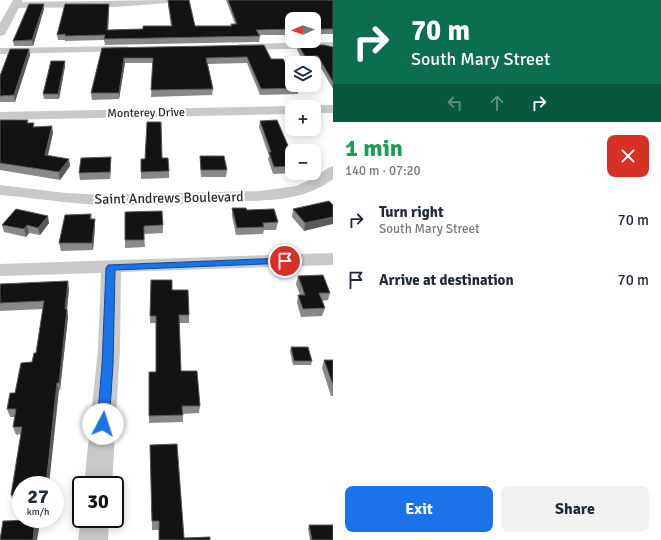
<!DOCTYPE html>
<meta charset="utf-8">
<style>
:root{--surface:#fff;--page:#f2f2f3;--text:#1f2937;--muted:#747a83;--accent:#1a73e8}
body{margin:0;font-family:Signika,sans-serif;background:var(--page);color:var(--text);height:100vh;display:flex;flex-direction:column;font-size:15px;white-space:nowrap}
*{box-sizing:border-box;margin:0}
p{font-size:13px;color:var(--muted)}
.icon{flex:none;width:22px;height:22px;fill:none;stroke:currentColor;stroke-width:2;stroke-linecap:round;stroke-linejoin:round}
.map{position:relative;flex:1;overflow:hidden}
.details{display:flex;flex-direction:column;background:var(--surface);width:328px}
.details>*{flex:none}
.banner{background:#0b6e4f;color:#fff;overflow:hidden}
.needle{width:26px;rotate:268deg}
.fabs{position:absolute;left:285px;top:12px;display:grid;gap:8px}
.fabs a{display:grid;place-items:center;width:36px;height:36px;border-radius:8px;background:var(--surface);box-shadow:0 2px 10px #0003;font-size:20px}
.speed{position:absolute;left:12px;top:476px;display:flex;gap:8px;font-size:20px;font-weight:700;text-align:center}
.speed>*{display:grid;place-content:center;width:52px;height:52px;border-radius:50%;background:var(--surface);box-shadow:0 2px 10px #0003;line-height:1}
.speed small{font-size:10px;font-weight:400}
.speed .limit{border:2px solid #111;border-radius:6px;background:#fff;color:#111}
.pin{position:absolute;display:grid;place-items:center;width:34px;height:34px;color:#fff;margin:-17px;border:2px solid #fff;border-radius:50%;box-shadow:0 1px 4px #0007}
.me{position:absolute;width:44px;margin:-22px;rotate:5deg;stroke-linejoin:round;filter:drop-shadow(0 0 3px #0008)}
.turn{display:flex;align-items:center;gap:14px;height:84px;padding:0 12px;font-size:18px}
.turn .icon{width:52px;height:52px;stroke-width:2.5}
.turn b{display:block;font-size:28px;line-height:34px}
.lanes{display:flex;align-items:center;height:38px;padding:0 12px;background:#0003;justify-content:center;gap:20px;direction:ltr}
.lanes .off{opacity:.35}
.round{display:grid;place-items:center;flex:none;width:42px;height:42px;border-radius:8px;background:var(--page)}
.summary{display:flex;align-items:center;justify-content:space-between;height:68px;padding:0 12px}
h1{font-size:24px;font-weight:700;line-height:30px;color:#1e9e55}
.cta{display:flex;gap:8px;margin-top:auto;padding:8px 12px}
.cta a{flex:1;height:46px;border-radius:8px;background:var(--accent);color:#fff;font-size:16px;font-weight:700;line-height:46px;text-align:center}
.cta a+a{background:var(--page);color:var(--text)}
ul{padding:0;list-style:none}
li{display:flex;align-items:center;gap:12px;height:60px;padding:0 12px}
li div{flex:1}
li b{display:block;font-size:15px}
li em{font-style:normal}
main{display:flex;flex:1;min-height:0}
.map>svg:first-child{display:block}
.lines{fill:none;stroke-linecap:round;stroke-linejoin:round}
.minor{fill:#c9c9c9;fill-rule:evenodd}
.tertiary{fill:#c9c9c9;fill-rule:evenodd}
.wall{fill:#898989}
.shaded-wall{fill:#5a5a5a}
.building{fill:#131313;stroke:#5a5a5a}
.route{fill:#1a73e8;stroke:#114b97}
.labels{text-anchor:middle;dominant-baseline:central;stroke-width:4;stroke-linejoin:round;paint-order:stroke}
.far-street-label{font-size:12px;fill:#2c2c2c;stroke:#fff}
.street-label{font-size:14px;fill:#2c2c2c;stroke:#fff}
</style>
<main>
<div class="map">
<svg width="333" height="540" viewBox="0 0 333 540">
<rect width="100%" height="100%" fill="#fff"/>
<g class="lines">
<path class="minor" d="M172,0l-4,3 -53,4 -100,1 -4,-3 4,-3z
M333,42v6l-94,2 -5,-3 5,-3z
M127,46l5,3 -1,2 -131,3v-6z
M314,105h19v8h-19v-6h-5z
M292,106l3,1h-3v7l-292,6v-8z
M333,166v13c-31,24 -71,21 -108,23 -47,2 -93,5 -140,2 -29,-2 -57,-7 -85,-9v-10l66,8 39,2 155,-4 36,-5 14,-6 18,-12z
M333,253v12l-212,7 -1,77 -8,136h-28l14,-136 3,-76 -101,3v-12z
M81,518l28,1 -1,21h-30z"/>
<path class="tertiary" d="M13,0h10l-17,33 -2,2 -4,1v-13z"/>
</g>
<path class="wall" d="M168,0l27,26h35l1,-2h4l-9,-24h107v34h-19v-15h-22v16h-33l1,1 -1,6 -154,3 -1,-5 -39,1v-1h-7l-1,-5 52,-31 -1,26 35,-1 28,-3 -3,-21z
M44,4v5l-11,37h-19l-1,-5z
M298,45l35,2v42l-16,-28 -13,1 -7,-12z
M102,48l169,11 28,29 -1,6 -38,1 -13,-32 -39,1 5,25 -1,6 -61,2 2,-34h-28l-6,36 -27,1 -1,-7z
M29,49l1,6 -15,47h-15v-26z
M65,61v5l-6,33h-15l-1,-5z
M0,120l29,3 5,4 19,6 -5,23 22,10 -10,14 -60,-10z
M260,121l32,34v18h4l-23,1 -5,-15 1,-3 -10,-29z
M200,156l27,14 -1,7h-25l-1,-14z
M162,158l7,13v7l-28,1v-20z
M111,164l-1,15 -30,1 -1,-7z
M333,205l-29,26 -12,-14 1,-8z
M232,208l15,2 31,12 -2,8h-12l-1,4 -27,1 -4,-19z
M125,212l38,13v8l-19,1 1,13 -20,1z
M91,214l1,5h3v8l-2,23 -32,1 -2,-8z
M49,223l-9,12 -11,-2 -3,4 -22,-5 -2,-7z
M298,276l32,17 -2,7 -6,1 3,7 -3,8 -21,1 -4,-14 1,-8h2l-4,-11z
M0,286l69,3 -2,20 1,8 -8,73h-1l-38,95v17h-8l-2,-7 10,-61 -5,1 -3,-8 2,-10h-5l-3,-8 8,-16 17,-31 4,-9 7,-44 -43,2z
M172,290l17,25v8h-10l2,48 19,35 -1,7 -16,1v8l-34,1v-7l7,-44v-49h-6v-7z
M291,347l21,14 -1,4h-18l-3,-14z
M324,360h9v36h-2l-9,-28z
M150,445l34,93 -25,2v-10h-7z
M309,525l24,15h-23l-2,-11z"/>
<path class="shaded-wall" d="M44,4v5l-11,37 -1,-6z
M109,4v5l-1,26 -1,-5z
M29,49l1,6 -15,47 -1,-7z
M124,58l1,5 -6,36v-6z
M65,61v5l-6,33 -1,-5z
M52,126l1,7 -7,29 -1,-7z
M111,157v7l-1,15v-7z
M69,159l1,7 -10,14 -1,-8z
M48,216l1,7 -9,12 -2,-7z
M333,217v7l-29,7 1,-8z
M95,219v8l-2,23 -1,-7z
M27,225l2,8 -3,4 -2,-8z
M68,281l1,8 -2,20 1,8 -8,73 -1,-7z
M57,383l2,7 -10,95h-3z
M35,520l4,9 -2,11h-4z"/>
<path class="building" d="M168,0h21l6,26h37l-1,-2h6l-9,-24h105v29h-19v-10h-22v10l-36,1 4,6 -156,3 1,-4 -40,1v-2l-8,1 8,-31h44l-2,26 36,-1v-3h29z
M29,4h15l-12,36 -19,1z
M264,45l7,14h12l9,16v10h6l1,3 -38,1 -14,-32 -41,1 7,31 -62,1 2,-32h-29l-5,35h-28l11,-45z
M298,45h26l9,2v35l-15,-26h-13z
M10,49h19l-15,46 -14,1v-20z
M51,61h14l-7,33h-15z
M0,120h28l-1,3h7l-1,4 19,-1 -7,29 24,4 -10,13 -59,-9z
M277,120l15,35v11l-18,1 -5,-15h2l-11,-31z
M147,122h14l1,36h6l1,13 -28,1v-13h4z
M200,156h24l3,14h-26z
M111,157l-1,15 -31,1 2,-15z
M329,201l4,4v12l-28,6 -12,-14z
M232,208h14l1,2 27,-1 4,13 -15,1 1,4 -27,1z
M16,209l32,7 -10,12 -11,-3 -3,4 -22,-4z
M162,211l1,14 -19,1v14h-19v-28z
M91,214l-1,5h5l-3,24h-33l6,-28z
M323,275l7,18h-11l6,15 -22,1 -5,-14h7l-7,-19z
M151,280h21v10h16l1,25h-10l2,56h16l3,35h-18l1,9 -34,1v-44h7v-56h-6z
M68,281l-3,28h2l-8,74h-2l-11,102h-25v10h-10l11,-68h-9l3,-18h-9l3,-16h5l6,-30 11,-1 2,-9h2l8,-52 -44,2v-19z
M291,347h17l4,14h-18z
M324,360h9v25z
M177,444l7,94 26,-1v3h-51v-19h-7l-2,-76z
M35,520l-2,20h-33l3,-19z
M309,525h24v15h-21z"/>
<path class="route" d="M285,258l4,1 1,2 -1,2 -174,7 -2,95 -4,59 -2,4 -4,2 -4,-2 -2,-4 5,-59 4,-97 2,-3z"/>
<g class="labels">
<g class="far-street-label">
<text transform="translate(146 113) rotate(-1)">Monterey Drive</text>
</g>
<g class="street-label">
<text transform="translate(169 198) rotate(-1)">Saint Andrews Boulevard</text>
</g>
</g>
</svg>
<div class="fabs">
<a><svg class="needle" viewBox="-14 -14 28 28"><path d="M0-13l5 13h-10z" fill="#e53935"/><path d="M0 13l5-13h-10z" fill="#747a83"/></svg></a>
<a><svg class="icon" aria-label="layers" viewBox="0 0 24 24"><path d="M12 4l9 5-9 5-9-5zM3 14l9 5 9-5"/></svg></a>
<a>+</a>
<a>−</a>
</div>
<div class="speed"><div>27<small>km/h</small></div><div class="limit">30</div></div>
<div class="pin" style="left:285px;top:261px;background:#d93025"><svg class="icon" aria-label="arrive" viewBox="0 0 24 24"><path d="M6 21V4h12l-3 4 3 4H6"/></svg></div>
<svg class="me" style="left:103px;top:424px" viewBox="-20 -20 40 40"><circle r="19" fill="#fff"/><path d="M0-13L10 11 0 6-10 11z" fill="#1a73e8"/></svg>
</div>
<section class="details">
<div class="banner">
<div class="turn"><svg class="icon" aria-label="right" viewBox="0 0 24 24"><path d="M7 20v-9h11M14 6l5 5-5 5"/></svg><div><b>70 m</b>South Mary Street</div></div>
<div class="lanes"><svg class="icon off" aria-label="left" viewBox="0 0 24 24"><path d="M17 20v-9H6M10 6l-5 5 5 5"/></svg><svg class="icon off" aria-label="ahead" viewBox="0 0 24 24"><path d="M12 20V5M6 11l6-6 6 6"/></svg><svg class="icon" aria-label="right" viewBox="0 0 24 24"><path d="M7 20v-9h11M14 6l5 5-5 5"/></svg></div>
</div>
<div class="summary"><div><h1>1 min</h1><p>140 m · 07:20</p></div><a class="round" style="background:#d93025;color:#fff"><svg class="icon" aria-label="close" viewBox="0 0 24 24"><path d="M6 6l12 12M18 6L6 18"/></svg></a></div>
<ul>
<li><svg class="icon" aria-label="right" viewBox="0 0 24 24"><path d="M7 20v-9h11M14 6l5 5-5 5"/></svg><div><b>Turn right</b><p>South Mary Street</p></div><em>70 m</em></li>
<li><svg class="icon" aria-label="arrive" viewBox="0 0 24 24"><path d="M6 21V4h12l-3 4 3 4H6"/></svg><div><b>Arrive at destination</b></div><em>70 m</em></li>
</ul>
<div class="cta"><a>Exit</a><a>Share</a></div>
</section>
</main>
